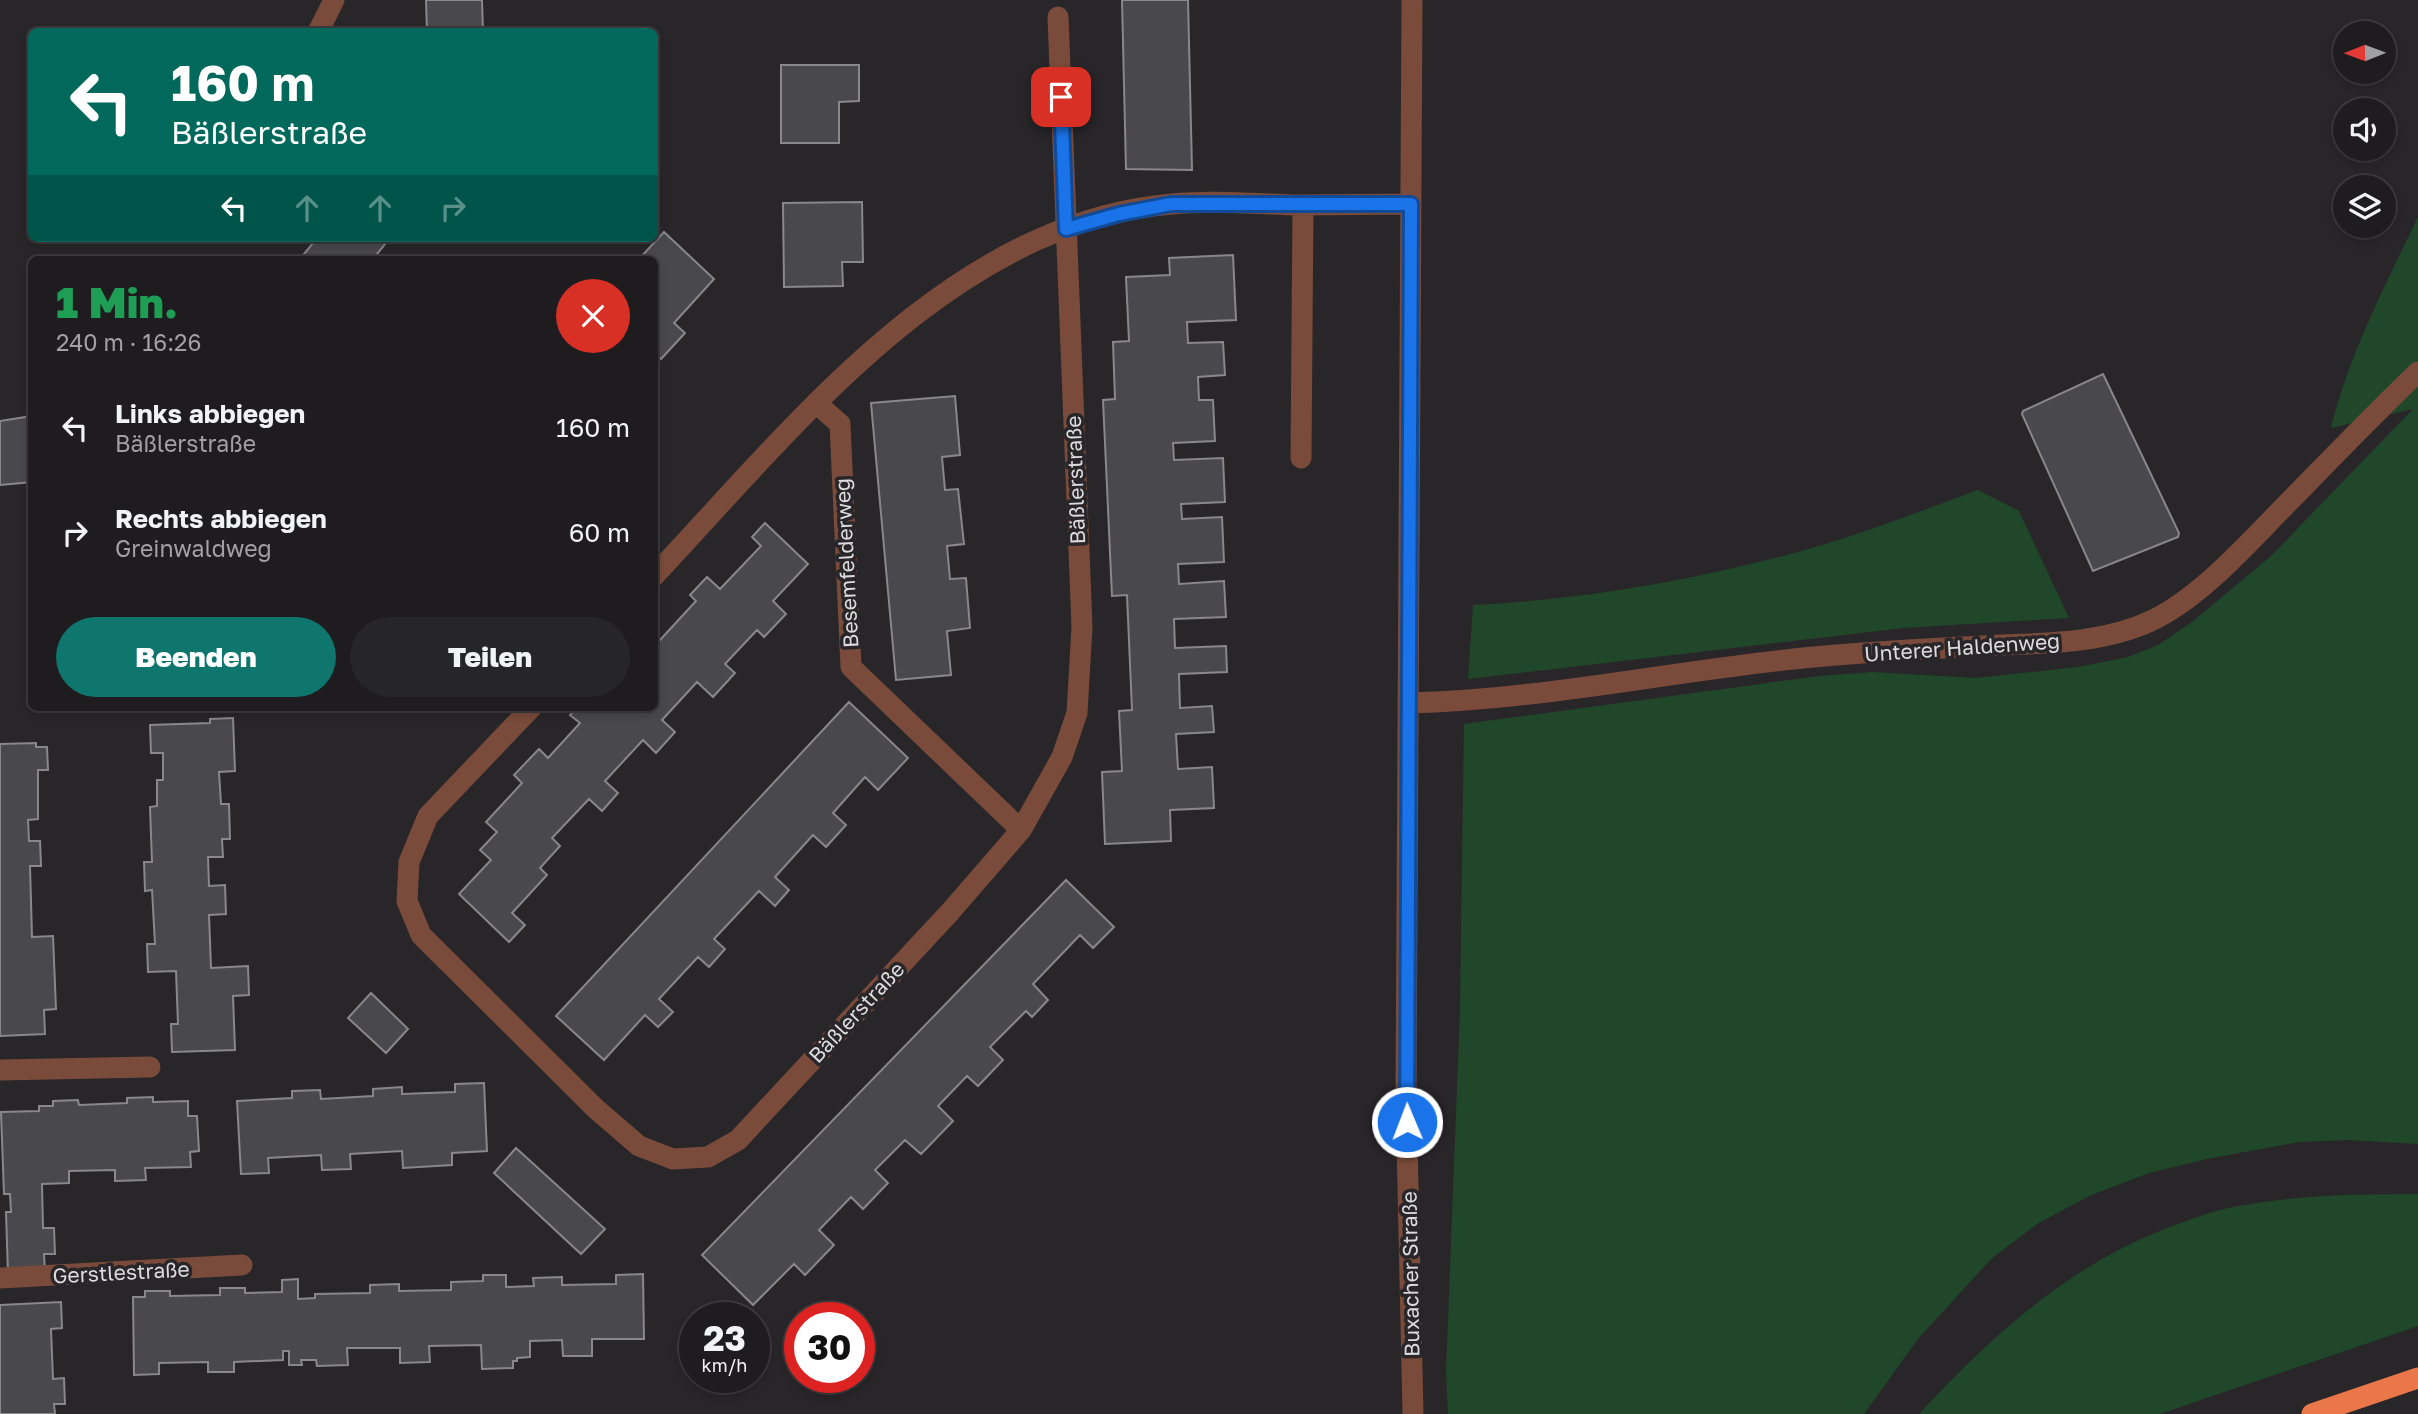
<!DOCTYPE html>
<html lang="de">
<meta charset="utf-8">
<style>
:root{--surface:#1e1c1f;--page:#262528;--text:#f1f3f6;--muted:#a1a1a4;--line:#3c3a3d;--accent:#0f766e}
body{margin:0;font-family:"Golos Text",sans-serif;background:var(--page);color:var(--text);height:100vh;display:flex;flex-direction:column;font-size:26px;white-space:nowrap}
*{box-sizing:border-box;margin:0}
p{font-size:23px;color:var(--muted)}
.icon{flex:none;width:38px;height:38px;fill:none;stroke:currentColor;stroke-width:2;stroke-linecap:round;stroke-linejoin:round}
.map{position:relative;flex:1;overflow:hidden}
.drawer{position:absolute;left:28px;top:256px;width:630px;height:455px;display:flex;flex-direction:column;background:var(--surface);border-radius:10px;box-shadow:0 4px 10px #0003,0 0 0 2px var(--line)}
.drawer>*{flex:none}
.guide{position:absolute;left:28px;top:28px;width:630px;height:214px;border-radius:10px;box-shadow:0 4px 10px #0003,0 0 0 2px var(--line);background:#00695c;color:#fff;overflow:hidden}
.needle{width:46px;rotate:269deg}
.fabs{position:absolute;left:2333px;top:21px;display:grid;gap:14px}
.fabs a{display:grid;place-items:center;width:63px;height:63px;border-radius:50%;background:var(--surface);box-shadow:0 4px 10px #0003,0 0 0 2px var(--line);font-size:35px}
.speed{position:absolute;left:679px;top:1302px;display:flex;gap:14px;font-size:35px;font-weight:700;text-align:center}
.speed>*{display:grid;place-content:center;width:91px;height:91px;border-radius:50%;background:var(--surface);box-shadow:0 4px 10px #0003,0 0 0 2px var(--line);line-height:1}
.speed small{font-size:18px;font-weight:400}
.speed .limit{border:10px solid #d22;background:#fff;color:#111}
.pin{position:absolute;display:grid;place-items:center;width:60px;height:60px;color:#fff;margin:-30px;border-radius:14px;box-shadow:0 4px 10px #0006}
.me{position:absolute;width:77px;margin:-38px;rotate:359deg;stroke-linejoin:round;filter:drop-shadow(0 0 5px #0008)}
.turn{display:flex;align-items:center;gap:24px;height:147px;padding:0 28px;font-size:32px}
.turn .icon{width:91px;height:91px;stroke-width:2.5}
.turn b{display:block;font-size:49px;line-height:60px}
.lanes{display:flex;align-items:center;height:66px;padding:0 28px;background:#0003;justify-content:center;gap:35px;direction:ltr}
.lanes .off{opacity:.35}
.round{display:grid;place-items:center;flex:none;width:74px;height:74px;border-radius:37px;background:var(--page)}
.headline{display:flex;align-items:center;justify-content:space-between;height:119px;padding:0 28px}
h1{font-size:42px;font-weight:800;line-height:52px;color:#1e9e55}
.cta{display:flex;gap:14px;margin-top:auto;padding:14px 28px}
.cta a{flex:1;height:80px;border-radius:42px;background:var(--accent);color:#fff;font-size:28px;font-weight:800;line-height:80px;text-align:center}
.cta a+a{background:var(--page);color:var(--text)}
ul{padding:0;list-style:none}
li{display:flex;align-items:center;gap:21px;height:105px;padding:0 28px}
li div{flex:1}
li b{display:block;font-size:26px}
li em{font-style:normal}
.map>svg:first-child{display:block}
.green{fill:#204729}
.building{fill:#49484c;stroke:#88878b;stroke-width:2}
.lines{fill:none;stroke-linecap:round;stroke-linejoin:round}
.minor{stroke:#7a4b3a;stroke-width:21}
.highway{stroke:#ea774a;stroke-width:21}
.route-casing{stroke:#114b97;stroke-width:18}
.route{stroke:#1a73e8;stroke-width:12}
.labels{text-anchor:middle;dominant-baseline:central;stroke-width:7;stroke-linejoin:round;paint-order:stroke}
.street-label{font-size:21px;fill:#dcdbdd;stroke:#282629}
</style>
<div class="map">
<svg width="2418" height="1414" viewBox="0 0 2418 1414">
<rect width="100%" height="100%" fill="#282629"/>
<path class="green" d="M2418,217v927l-69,-4 -50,2 -92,17 -58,14 -60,23 -52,28 -46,35 -73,80 -54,75h-416l-2,-42 14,-362 4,-286 355,-48 53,-4 103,6 103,-11 50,-10 30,-12 34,-23 79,-66 142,-147 -82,19c18,-74 54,-142 87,-211z
M1978,490l41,21 50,107 -165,10 -436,51 5,-74c106,-5 211,-23 314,-50 65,-17 128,-42 191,-65z
M2418,1194v132l-258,88h-241c72,-78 148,-147 248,-186 23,-8 47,-18 71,-22 60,-11 119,-12 180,-12z"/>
<path class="building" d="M426,0h56l1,32h-56z
M1122,0h66l4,170 -66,-1z
M781,65h78v36l-20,1v41h-58z
M862,202l1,60h-21l1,24 -59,1 -1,-84z
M664,232l50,47 -40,44 11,10 -24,26 -7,-6v-94h-15z
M317,238h73l-17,21h-73z
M1233,255l3,65 -49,2 1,21 35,-1 2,33 -27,2 1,23h14l2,41 -42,2 1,17 49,-2 2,44 -44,2 1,15 40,-2 2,45 -46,2 1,20 45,-3 2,36 -52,2 1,29 51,-2 1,26 -48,2 1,34 32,-2 2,26 -38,2 2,35 34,-2 2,41 -44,2 1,31 -66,3 -3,-72 20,-1 -3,-60 13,-1 -5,-115 -15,1 -9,-196 12,-1 -2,-57 16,-1 -3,-64 44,-2 -1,-17z
M2103,374l76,159 -1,4 -85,34 -71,-157 1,-3z
M955,396l5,59 -18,2 3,33 13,-1 6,55 -17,2 3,33 16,-1 4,50 -23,3 4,44 -55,5 -25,-277z
M32,416v66l-32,3v-64z
M765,523l43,41 -35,37 13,13 -22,23 -7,-7 -32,34 10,9 -22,24 -16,-15 -35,38 13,12 -19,21 -13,-13 -38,41 13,12 -16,18 -13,-12 -37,39 8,8 -20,22 7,7 -35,38 13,12 -16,17 -50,-48 32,-34 -11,-10 17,-18 -11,-10 36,-39 -8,-8 25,-26 9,9 32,-35 -10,-8 7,-8h77v-72l6,5 36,-39 -6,-6 17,-18 13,12 41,-43 -9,-9z
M849,702l59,56 -30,32 -13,-13 -32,36 13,12 -20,22 -13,-12 -38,42 14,13 -14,16 -16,-15 -45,48 11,10 -16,18 -11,-10 -39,42 14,13 -15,15 -13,-12 -41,45 -48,-44z
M233,718l2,53 -16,1 2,32h8l1,35h-8l1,18h-15l1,29 16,-1 1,29 -17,1 2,53 37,-2 1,29 -16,1 2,54 -63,2 -1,-28h7l-2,-53 -28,1 -1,-28h8l-3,-54 -7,1 -1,-29h8l-2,-55 7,-1v-26h6v-27h-12l-1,-28 60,-2v-4z
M36,743v4h11l1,23h-10v49l-10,1 1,21h11l1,25h-11l2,71 21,-1 3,73 -12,1 1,24 -45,2v-292z
M1066,880l48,47 -21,21 -13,-13 -47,49 15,16 -16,17 -6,-6 -36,36 13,13 -25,26 -11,-10 -29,30 15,15 -32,33 -16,-14 -30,30 13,13 -25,26 -12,-12 -32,33 15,15 -29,30 -11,-11 -41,41 -51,-50z
M371,993l37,36 -22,24 -38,-35z
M484,1083l3,68 -35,2v12l-49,3 -1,-17 -52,3 1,15 -29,1 -1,-15 -53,3 1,15 -28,1 -4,-73 55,-3v-7l28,-1 1,9 52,-3v-7l29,-2v7l53,-2v-8z
M153,1097v5l35,-1v15h9l2,35 -9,1 1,15 -46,1 1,12 -31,1v-11l-46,1v12l-27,1 1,44h11l1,26h-11l1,18 -37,2 -2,-62h5l-1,-18h-6l-3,-82 38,-1v-5h14v-5l25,-1 1,5 48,-2v-5z
M516,1148l89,81 -24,25 -87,-81z
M643,1274l1,65h-52v17h-29l-1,-16 -32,1v16l-13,1v3h-4v7l-31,1 -1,-24 -52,1 1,16 -30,1v-15h-53l1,17 -31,1 -1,-6h-15l1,5h-13v-14h-6v9l-49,2v10h-26v-10l-49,1v11l-25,1 -1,-78h12v-6h25v5l50,-1v-7h25v5l37,-1v-12l16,-1v20l17,-1v-4l55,-1v-8l29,-1v7l52,-1v-8l32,-1v-6h23v12l28,-1 -1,-8 29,-1v8l54,-1v-9z
M61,1302l1,26 -11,1 2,50 11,-1 1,26h-11l1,10h-55v-109z"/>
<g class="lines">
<path class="minor" d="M1412,0l-6,1096 7,318
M318,32l16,-32
M816,403l24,21 11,243 170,163
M1301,458l2,-253
M654,576c141,-150 298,-353 518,-372 42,-4 85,0 127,1 37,0 75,-1 112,-1
M1408,703c133,-3 264,-32 395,-45 59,-6 119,-9 179,-12 56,-3 119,-1 171,-26 45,-22 88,-69 123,-105 47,-48 93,-96 142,-143
M532,707l-104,109 -19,46 -2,39 14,34 175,174 43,37 34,13 35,-2 30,-17 212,-228 71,-82 41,-73 15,-44 5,-86 -24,-610
M0,1070l150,-3
M0,1278l242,-13"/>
<path class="highway" d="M2312,1414l106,-36"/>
</g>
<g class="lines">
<g class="route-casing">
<path id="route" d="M1061,97l5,132 53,-15 52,-10h240l-4,918"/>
</g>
<use href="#route" class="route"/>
</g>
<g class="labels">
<g class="street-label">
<text transform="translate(1075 480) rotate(-92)">Bäßlerstraße</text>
<text transform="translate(846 563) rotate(-93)">Besemfelderweg</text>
<text transform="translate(1962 647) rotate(-4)">Unterer Haldenweg</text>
<text transform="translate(856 1012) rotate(-47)">Bäßlerstraße</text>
<text transform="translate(121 1272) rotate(-3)">Gerstlestraße</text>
<text transform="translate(1410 1274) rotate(-91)">Buxacher Straße</text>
</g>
</g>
</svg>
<div class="fabs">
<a><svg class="needle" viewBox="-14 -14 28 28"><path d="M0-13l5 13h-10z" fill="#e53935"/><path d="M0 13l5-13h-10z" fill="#a1a1a4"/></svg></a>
<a><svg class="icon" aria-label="sound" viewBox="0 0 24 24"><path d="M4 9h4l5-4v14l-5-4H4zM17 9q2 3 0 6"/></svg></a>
<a><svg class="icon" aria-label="layers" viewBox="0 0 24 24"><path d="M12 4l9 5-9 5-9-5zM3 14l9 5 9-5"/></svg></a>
</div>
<div class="speed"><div>23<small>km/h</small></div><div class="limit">30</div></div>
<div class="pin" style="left:1061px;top:97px;background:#d93025"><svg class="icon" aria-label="arrive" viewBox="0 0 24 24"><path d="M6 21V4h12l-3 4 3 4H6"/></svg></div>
<svg class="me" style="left:1407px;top:1122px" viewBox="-20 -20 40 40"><circle r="17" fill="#1a73e8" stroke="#fff" stroke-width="3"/><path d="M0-11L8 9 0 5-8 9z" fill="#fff"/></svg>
<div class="guide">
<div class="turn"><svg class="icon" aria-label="left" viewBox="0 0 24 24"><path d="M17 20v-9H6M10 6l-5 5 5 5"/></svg><div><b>160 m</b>Bäßlerstraße</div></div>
<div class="lanes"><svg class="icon" aria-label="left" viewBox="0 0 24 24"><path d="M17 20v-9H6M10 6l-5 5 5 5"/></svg><svg class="icon off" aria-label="ahead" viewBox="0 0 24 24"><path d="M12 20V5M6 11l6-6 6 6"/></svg><svg class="icon off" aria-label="ahead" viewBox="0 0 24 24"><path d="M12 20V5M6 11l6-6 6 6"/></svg><svg class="icon off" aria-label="right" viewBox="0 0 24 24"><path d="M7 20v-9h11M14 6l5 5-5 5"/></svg></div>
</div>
<section class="drawer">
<div class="headline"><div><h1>1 Min.</h1><p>240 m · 16:26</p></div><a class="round" style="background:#d93025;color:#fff"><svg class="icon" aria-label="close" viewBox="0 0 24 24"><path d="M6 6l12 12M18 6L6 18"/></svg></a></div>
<ul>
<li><svg class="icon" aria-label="left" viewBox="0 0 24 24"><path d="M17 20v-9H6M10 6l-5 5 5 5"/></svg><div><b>Links abbiegen</b><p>Bäßlerstraße</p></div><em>160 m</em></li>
<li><svg class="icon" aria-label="right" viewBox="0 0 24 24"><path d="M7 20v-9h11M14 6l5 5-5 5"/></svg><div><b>Rechts abbiegen</b><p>Greinwaldweg</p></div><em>60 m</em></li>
</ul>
<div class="cta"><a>Beenden</a><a>Teilen</a></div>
</section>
</div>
